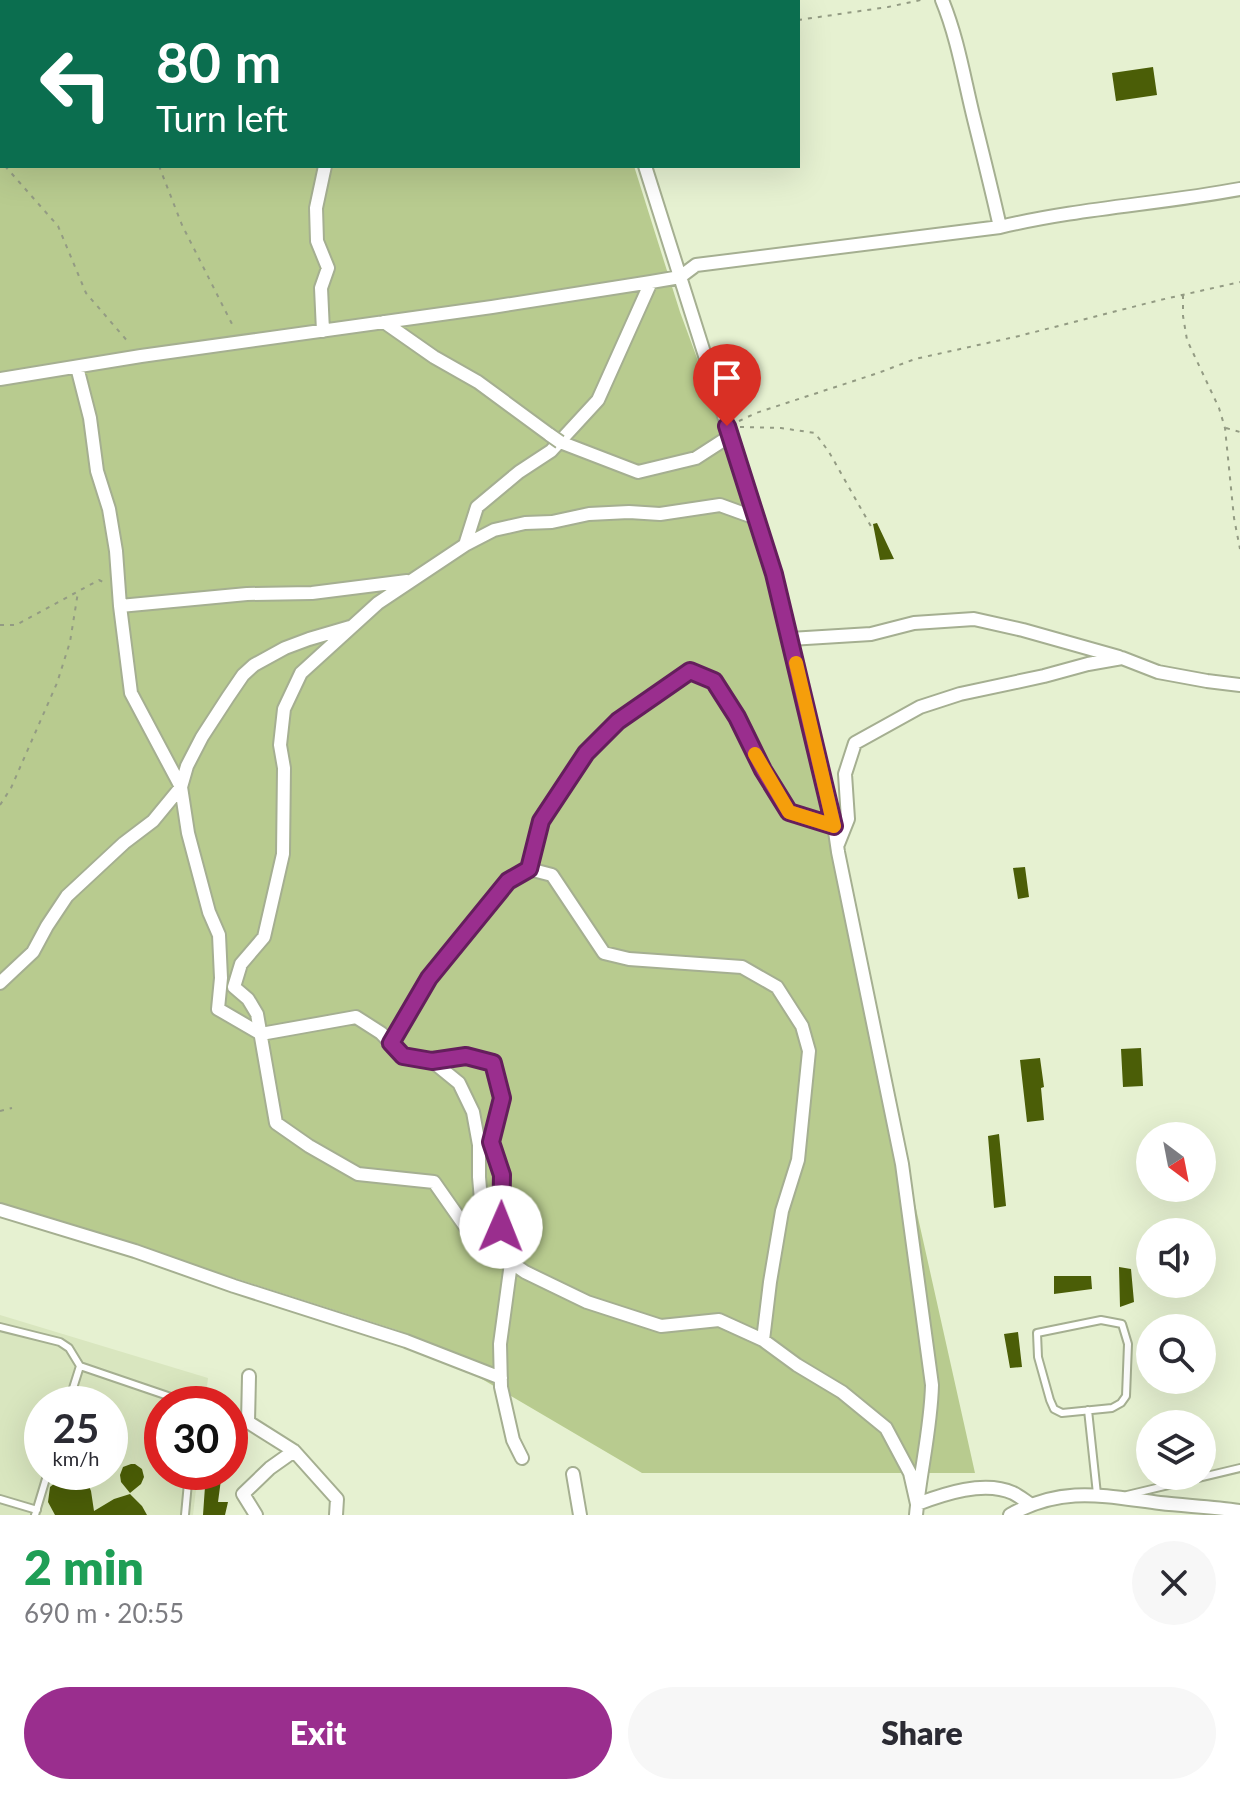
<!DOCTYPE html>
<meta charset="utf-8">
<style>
:root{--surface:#fff;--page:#f7f7f7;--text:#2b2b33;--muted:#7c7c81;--accent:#9a2e8e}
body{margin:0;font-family:Lato,sans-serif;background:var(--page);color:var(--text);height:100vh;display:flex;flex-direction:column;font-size:30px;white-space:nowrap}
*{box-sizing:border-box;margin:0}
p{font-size:26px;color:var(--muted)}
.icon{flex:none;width:44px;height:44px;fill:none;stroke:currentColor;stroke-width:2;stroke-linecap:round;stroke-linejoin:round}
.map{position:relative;height:1515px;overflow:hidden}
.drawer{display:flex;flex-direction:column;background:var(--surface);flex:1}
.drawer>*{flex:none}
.banner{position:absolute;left:0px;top:0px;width:800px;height:168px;box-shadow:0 8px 32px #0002;background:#0b6e4f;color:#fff;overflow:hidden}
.needle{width:52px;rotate:148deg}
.tools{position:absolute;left:1136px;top:1122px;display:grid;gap:16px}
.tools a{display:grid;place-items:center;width:80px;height:80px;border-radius:50%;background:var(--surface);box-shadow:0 8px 32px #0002;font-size:40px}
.speed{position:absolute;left:24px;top:1386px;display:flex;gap:16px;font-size:40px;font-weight:700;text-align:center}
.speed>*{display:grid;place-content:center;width:104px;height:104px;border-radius:50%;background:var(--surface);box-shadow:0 8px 32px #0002;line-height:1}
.speed small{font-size:20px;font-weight:400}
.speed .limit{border:12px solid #d22;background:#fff;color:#111}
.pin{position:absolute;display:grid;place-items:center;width:68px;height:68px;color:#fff;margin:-82px -34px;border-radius:50% 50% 50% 0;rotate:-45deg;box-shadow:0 0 8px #0007}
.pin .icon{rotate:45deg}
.me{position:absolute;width:88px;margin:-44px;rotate:1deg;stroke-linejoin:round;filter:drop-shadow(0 0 6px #0008)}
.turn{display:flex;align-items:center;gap:28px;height:168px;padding:0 24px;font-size:36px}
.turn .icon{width:104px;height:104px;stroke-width:2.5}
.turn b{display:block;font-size:56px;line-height:68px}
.round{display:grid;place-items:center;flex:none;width:84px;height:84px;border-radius:42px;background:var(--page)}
.overview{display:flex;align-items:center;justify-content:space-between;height:136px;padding:0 24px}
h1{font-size:48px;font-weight:800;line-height:60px;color:#1e9e55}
.button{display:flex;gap:16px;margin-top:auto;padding:16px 24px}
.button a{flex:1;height:92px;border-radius:48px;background:var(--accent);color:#fff;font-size:32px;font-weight:800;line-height:92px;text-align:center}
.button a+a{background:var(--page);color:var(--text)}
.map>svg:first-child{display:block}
.built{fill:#d9e6bf;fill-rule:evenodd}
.green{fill:#b8cb8f}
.building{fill:#4b5e07}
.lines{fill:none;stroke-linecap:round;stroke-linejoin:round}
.lane-casing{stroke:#a5af91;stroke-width:10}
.street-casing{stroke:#a5af91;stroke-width:16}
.path{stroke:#939b83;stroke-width:2;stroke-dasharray:4 6;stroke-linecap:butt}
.lane{stroke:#fff;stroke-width:6}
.street{stroke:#fff;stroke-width:12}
.street-bridge-casing{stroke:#a5af91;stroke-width:16;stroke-linecap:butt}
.street-bridge{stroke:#fff;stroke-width:12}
.route-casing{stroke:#641e5c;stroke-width:20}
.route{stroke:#9a2e8e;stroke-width:14}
.slow{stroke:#f59e0b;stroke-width:14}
</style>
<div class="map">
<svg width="1240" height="1515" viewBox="0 0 1240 1515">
<rect width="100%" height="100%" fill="#e6f1d1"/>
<path class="built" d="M0,1315l208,63 -3,26h-43v68h36l-5,43h-193zM42,1404h68v68h-68z"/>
<path class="green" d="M0,0h583v2h-581v164h632l46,146 76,206 61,247 158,708h-333l-242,-142 -400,-128z"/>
<path class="building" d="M1153,67l4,28 -41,6 -4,-28z
M877,523l17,36 -14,1 -7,-36z
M1025,867l4,30 -11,2 -5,-31z
M1141,1048l2,38 -20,1 -2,-38z
M1040,1058l4,29 -3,1 3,32 -17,2 -7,-62z
M999,1134l7,72 -12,2 -6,-72z
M1119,1267l12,2 3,33 -14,5z
M1054,1276h37l1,13 -38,5z
M1018,1332l4,35 -12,1 -6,-34z
M131,1464h4l7,5 2,8 -3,7 -11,9 -9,-11 -1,-7 3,-8z
M206,1472h16l-4,30h10l-3,13h-22z
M68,1476h8l12,8 3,7 3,20 20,-12 16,-5 12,12 5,9h-92l-7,-13 2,-15 11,-9z"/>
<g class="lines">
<g class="lane-casing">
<path id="lane" d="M1101,1320l21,4 6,20 -2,52 -5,7 -9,5 -50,5 -8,-4 -4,-9 -12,-43 -1,-24z
M0,1327l60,15 9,6 11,18 -12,38
M80,1366l88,30 15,8
M1088,1410l9,84
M1127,1495l113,-27
M0,1499l37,11
M35,1515l13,-43
M185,1515l4,-43"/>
</g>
<g class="street-casing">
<path id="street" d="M593,0l1,2
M376,2l1,-2
M645,166l129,408 58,237 6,41 64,312 30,221c-1,43 -12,87 -16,130
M1000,227c79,-19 160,-23 240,-38
M384,322l50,35 44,25 72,53
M323,331l-2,-43 7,-20 -11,-27 -1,-33 9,-42
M0,379l141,-23 351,-49 159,-25 29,-5 16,-12 304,-38c-8,-36 -17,-72 -26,-108 -10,-40 -16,-80 -32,-119
M560,442l78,30 58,-14 34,-22
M465,545l29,-15 31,-7 27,-1 37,-8 40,-2 31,2 60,-9 36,13
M120,606l127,-12 65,-1 95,-12
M350,627l-41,12 -24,9 -31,17 -11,10 -15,22 -26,40 -15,29 -6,21 7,46 21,79 10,23 2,43 -3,31 43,25 95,-17 25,16 22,23 29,5 34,-5 27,7 9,35 -11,44 11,33 -1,52 5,32 19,13 62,30 74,24 58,-6 44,20 34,25 45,27 44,36 24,45 7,31c27,-10 67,-24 96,-11 6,3 11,7 17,11
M790,639l81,-5 43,-11 60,-4 49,11 96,27
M838,844l10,-25 -3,-45 10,-31 65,-36 40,-13 84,-18 44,-12 34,-6 36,14 49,9 33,4
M529,869l12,-48 45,-68 32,-32 72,-50 24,10 23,36 26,53 26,42 45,14
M0,983l33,-31 14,-26 20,-30 57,-53 29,-22 28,-34 -50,-94 -11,-87 -4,-55 -7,-42 -12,-38 -7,-53 -13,-51
M391,1043l38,-65 79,-97 21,-12 23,6 52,78 25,6 113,8 35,20 25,39 7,25 -11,109 -16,51 -12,71 -7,58
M432,1061l27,22 14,29 6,33v32l6,69 26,17 -11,81 1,43 12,53 9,18
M0,1210l135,41 99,35 172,55 95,37
M485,1246l-16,-14 -35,-50 -76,-8 -49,-28 -33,-23 -19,-109 -9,-15 -14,-12 7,-23 23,-27 19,-83 1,-86 -4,-23 4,-36 17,-36 77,-70 87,-58 12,-38 42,-35 32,-21 47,-51 53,-118
M249,1376l-1,46 46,29 43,48 -1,16
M573,1474l7,41
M256,1515l-13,-21 27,-26 24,-17
M1010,1515c53,-30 94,-19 150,-12 27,3 54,4 80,8"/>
</g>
<path class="path" d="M117,0v2
M525,0l2,2
M798,20l90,-13 33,-7
M0,160l2,3
M5,166l53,60 28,67 43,50
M159,166l23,59 52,103
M1183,295v21l4,24 32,68 6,20 9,90 6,31
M739,421l17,-8 122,-40 37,-14 104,-23 141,-36 80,-18
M740,427l41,1 34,5 14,19 44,78
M1226,428l14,4
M0,625h16l83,-45 4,2
M0,805l11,-17 46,-105 13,-41 8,-50
M0,1111l12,-3"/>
<use href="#lane" class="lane"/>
<use href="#street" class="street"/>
<g class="street-bridge-casing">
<path id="street-bridge" d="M550,435l10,7"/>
</g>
<use href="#street-bridge" class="street-bridge"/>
</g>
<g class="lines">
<g class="route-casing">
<path id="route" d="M501,1227l1,-52 -11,-33 11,-44 -9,-35 -27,-7 -34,5 -29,-5 -12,-13 38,-65 79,-97 21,-12 12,-48 45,-68 32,-32 72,-50 24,10 23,36 26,53 26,42 45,14 -60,-252 -47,-148"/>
</g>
<use href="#route" class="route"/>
<path class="slow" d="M755,754l34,58 45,14 -38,-163"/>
</g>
</svg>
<div class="tools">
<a><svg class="needle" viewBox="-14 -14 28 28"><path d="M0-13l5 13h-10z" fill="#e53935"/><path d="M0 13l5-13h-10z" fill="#7c7c81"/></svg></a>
<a><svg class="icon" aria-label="sound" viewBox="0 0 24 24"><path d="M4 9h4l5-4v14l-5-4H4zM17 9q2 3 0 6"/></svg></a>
<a><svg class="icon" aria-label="search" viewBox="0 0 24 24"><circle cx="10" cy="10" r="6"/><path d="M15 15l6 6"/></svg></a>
<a><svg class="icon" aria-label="layers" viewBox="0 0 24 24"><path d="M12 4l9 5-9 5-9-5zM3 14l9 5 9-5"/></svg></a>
</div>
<div class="speed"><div>25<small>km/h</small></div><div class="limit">30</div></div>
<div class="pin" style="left:727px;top:426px;background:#d93025"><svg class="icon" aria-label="arrive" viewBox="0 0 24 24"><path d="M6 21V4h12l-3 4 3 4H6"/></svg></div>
<svg class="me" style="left:501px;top:1227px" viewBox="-20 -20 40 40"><circle r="19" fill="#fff"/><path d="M0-13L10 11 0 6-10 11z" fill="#9a2e8e"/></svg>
<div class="banner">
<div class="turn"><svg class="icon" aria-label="left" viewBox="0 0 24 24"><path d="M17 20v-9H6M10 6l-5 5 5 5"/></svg><div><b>80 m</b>Turn left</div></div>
</div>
</div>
<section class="drawer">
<div class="overview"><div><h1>2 min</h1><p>690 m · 20:55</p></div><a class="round"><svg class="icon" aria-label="close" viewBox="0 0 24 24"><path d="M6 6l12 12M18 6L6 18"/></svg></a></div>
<div class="button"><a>Exit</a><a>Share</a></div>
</section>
